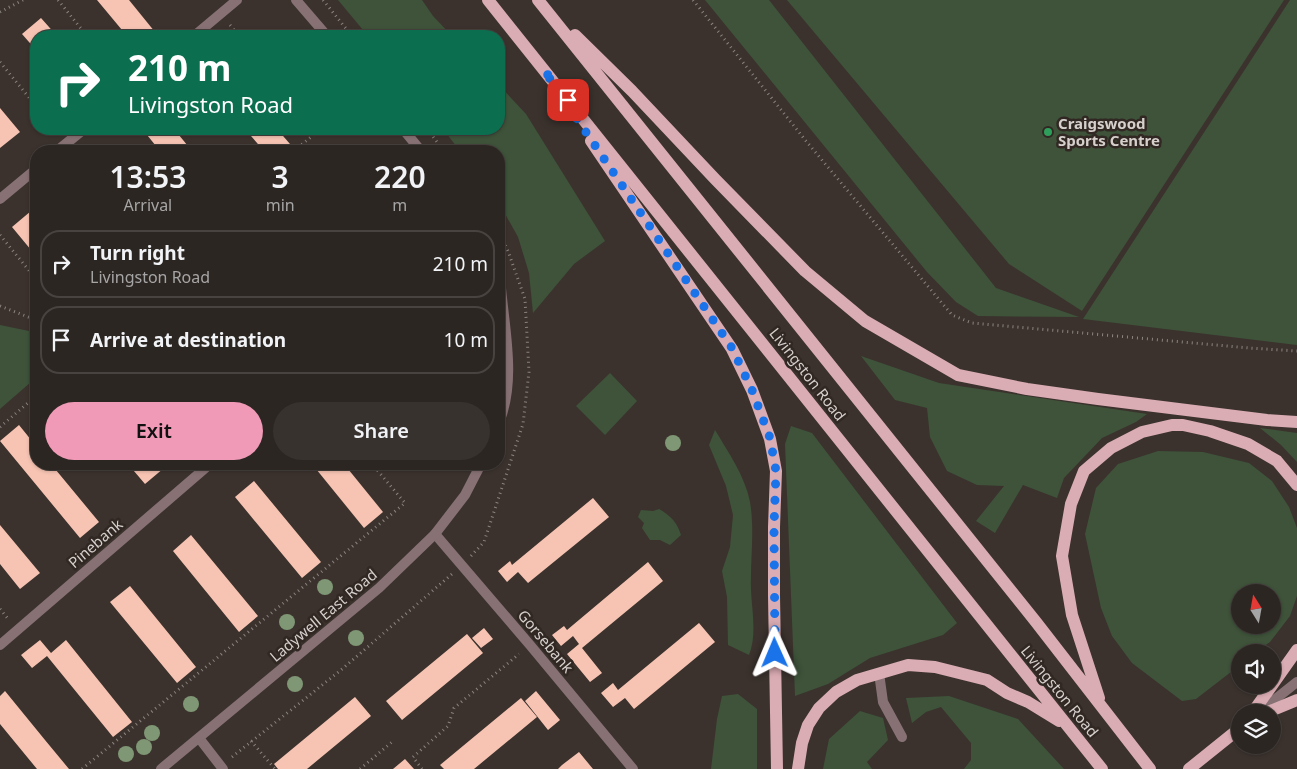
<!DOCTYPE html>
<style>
:root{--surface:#2c2622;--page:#38322f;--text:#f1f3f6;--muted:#a6a5a5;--line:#484340;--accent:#f09ab7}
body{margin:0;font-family:"Noto Sans",sans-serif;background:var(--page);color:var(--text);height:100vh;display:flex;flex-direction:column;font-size:19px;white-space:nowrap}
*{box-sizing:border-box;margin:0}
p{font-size:16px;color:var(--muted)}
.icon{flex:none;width:28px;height:28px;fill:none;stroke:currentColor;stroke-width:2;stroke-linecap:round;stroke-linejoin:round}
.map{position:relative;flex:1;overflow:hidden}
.drawer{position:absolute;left:30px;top:145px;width:475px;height:325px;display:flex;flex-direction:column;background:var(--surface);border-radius:20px;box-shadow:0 1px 4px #0004,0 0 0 1px var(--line)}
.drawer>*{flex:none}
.guide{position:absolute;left:30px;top:30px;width:475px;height:105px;border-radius:20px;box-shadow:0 1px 4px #0004,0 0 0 1px var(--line);background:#0b6e4f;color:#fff;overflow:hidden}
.needle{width:32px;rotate:349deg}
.controls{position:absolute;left:1231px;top:584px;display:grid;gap:10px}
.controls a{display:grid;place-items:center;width:50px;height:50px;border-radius:50%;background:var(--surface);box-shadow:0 1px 4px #0004,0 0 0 1px var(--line);font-size:25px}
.pin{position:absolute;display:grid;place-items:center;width:42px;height:42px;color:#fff;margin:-21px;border-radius:10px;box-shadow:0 2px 8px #0006}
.me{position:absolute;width:55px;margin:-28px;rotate:359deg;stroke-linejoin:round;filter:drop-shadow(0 0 4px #0008)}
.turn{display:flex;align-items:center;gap:18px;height:105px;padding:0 15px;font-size:22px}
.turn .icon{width:65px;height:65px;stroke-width:2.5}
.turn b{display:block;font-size:35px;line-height:42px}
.eta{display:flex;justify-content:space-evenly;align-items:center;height:85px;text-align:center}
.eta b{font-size:30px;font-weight:600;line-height:35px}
.primary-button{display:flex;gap:10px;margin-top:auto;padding:10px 15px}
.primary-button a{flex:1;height:58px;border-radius:30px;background:var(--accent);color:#111;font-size:20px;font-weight:600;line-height:58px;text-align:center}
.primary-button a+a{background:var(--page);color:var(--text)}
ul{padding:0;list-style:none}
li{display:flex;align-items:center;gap:15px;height:68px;margin:0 10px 8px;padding:0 5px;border:2px solid var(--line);border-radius:20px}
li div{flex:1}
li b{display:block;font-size:19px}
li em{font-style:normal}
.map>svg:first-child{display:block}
.green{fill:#3e533a;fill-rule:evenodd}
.building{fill:#f7c4b3}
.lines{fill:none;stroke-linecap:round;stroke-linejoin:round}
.path{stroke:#8b8480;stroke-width:3;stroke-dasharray:1 4;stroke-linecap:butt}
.service{stroke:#877174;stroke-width:10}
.minor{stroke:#877174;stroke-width:10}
.tertiary{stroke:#877174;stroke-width:10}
.primary{stroke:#daacb3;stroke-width:12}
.tree{fill:#7f9774}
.route{stroke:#1a73e8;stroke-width:9;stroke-dasharray:0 16.2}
.leisure-dot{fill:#2e9e5b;stroke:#312823;stroke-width:2}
.labels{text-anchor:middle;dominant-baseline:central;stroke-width:5;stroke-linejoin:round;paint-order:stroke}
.poi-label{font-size:15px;font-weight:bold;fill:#d6d0cd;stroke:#312823;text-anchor:start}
.street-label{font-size:15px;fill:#d6d0cd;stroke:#312823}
</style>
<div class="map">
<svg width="1297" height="769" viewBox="0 0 1297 769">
<rect width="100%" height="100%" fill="#3b322d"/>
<path class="green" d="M338,0h84l11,16 19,20h-84z
M705,0h64l227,288 83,29 -101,-1 -22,-14 -29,-30z
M787,0h497l-202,311 -73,-47z
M1290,0h7v345l-214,-26z
M499,85l27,29 79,127 -31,23 -41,49 -4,-40 -11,-36 -19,-34v-52h-39l-17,-22h56z
M0,325l29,6 2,51 -31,27z
M861,356l78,27 208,31 -11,8 -34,16 -38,40 -7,20 -34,-13 -28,48 -19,-12 28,-35 -27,-1 -30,-14 -17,-34 -3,-29 -32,-8z
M610,373l27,28 -32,34 -29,-29z
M791,426l21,7 145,190 -14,12 -73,23 -42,26 -33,12 -10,-252z
M1260,428l37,5v29l-16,-17z
M715,430c13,22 30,46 35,72 5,29 0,59 1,88 1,22 6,45 -2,65l-21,-10 -1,-48 -5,-26 8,-24 3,-32 -7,-29 -17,-41z
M1158,451l45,1 46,11 23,18 17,26 8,21v68l-7,20 -20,26 -14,10h-16v13l-44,34 -14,2 -50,-38 -20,-27 -11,-28 -16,-74 11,-46 22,-24zM1240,592h32v33h-32z
M659,509c12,7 18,13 22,26l-11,10 -10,-5h-10l-8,-12 2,-5 -6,-6 3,-7 12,1z
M738,694l19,15v60h-46l6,-50 5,-23z
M949,696l69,23 46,50h-100l7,-9v-17l-30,-36 -15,5 -14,11 -6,-25z
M860,711l23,7 5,22 -21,22 5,7h-49l6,-30z"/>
<path class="building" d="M97,0h32l26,32 -5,4h-23z
M41,18l16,18h-21v14l-14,-16z
M0,108l20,24 -20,16z
M145,129h29l18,22h-32l-17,-21z
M245,129h32l13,15 -9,7h-17z
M31,211l5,6v39l-24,-29z
M19,425l17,21v18h15l48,58 -19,16 -80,-97z
M128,464h32l4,4 -19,16z
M312,464h32l39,48 -19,16z
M254,481l67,81 -19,16 -67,-81z
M593,498l16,19 -81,66 -10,-11 -11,10 -9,-11 12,-10 2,4z
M0,525l40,48 -20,16 -20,-25z
M191,535l67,81 -19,16 -66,-81z
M648,562l15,19 -81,67 20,25 -12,9 -23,-28 12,-10 -6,-8 -12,10 -9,-11 12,-9 3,4z
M130,586l66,81 -19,16 -67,-81z
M699,623l16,19 -81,67 -9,-11 -12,9 -12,-14 12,-10 5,7z
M484,628l9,11 -12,9 -9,-10z
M467,634l16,19 -81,67 -16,-19z
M40,640l11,13 15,-13 66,82 -19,15 -66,-81 -15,12 -11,-13z
M5,691l40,49 24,29h-32l-37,-45v-28z
M536,691l24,29 -12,10 -23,-29z
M355,697l16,19 -64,53h-29l-4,-5z
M521,698l16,19 -63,52h-30l-4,-4z
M579,752l14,17h-35l4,-4z
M405,759l9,10h-21z"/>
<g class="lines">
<path class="path" d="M58,0l29,36
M323,0l29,36
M693,0l113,141 146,174 20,8 277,25 48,3
M0,12l23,-12
M230,25l9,11
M0,62l36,44
M427,129l17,22
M294,151l23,-19 -3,-3
M0,235l36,44
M0,306l36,14
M0,427l36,-31
M471,556l13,-14 39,-118 6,-52 -4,-73 -17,-48 -9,-20
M0,609l9,11
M251,741l24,28
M232,757l109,-87 111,-96
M82,769l323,-266 -33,-39
M360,769l32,-27
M422,769l-9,-12 35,-31 6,-18 65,-54"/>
<path class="service" d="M879,673l4,29 19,35"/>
<path class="minor" d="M194,36l43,-36
M57,151l27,-22
M0,199l36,-30
M435,534l95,111 103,124
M0,645l210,-181
M199,738l24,31"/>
<path class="tertiary" d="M296,0l31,36
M403,129l18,22
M499,281l2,7c4,45 15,92 -2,135
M1259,712l38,-30
M161,769l218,-181 56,-54 30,-39 16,-31"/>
<path class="primary" d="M488,0l614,769
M538,0l498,622 114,147
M575,35l57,56 83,88 90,92 60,50 93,54 69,14 71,10 169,21 30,2
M591,141l141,208 20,41 18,49 6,32 -2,56v69l3,173
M1099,698l-27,-83 -10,-59 9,-52 13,-33 27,-23 31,-16 30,-7h11l27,6 38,13 29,17 20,24
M1253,712l44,-62
M1268,712l29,-12
M798,769l4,-26 6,-18 11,-17 17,-16 21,-12 51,-15 27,2 52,13 20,13 21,9 31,19
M1189,769l51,-41"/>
</g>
<g class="tree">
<circle cx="673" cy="443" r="8"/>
<circle cx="325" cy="587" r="8"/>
<circle cx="287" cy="622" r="8"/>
<circle cx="356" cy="638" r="8"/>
<circle cx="295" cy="684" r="8"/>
<circle cx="191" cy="704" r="8"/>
<circle cx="152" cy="733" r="8"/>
<circle cx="144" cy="747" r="8"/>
<circle cx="126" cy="754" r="8"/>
</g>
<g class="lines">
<path class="route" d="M568,100l-24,-30 188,278 20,42 18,48 6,33 -2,56 1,126"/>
</g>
<circle class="leisure-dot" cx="1048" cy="132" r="5"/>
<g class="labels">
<g class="poi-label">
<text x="1058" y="123">Craigswood<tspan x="1058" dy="17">Sports Centre</tspan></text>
</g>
<g class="street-label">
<text transform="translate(808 374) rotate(52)">Livingston Road</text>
<text transform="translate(95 543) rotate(-41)">Pinebank</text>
<text transform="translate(323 615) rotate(-40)">Ladywell East Road</text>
<text transform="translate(546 641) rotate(50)">Gorsebank</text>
<text transform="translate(1060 691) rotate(51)">Livingston Road</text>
</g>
</g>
</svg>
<div class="controls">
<a><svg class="needle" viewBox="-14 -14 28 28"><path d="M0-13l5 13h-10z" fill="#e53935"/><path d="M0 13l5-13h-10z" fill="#a6a5a5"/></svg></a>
<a><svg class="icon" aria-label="sound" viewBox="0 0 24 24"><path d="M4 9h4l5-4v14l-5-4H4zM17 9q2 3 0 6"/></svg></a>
<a><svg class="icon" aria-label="layers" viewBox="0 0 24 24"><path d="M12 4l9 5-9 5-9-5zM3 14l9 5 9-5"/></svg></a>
</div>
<div class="pin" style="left:568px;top:100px;background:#d93025"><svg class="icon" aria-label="arrive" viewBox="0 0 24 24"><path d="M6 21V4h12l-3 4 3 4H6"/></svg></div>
<svg class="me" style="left:775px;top:653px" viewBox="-20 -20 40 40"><path d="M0-17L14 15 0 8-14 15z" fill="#1a73e8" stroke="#fff" stroke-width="4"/></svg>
<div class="guide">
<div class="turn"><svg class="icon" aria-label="right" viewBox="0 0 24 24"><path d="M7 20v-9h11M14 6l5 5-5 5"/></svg><div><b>210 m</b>Livingston Road</div></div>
</div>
<section class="drawer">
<div class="eta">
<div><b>13:53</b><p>Arrival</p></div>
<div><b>3</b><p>min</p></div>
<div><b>220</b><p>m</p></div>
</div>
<ul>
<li><svg class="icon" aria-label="right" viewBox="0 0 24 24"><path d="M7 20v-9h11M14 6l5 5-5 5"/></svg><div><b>Turn right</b><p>Livingston Road</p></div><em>210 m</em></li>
<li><svg class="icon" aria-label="arrive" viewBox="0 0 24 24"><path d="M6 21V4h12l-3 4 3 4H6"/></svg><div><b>Arrive at destination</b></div><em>10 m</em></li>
</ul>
<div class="primary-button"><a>Exit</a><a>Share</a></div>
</section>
</div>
